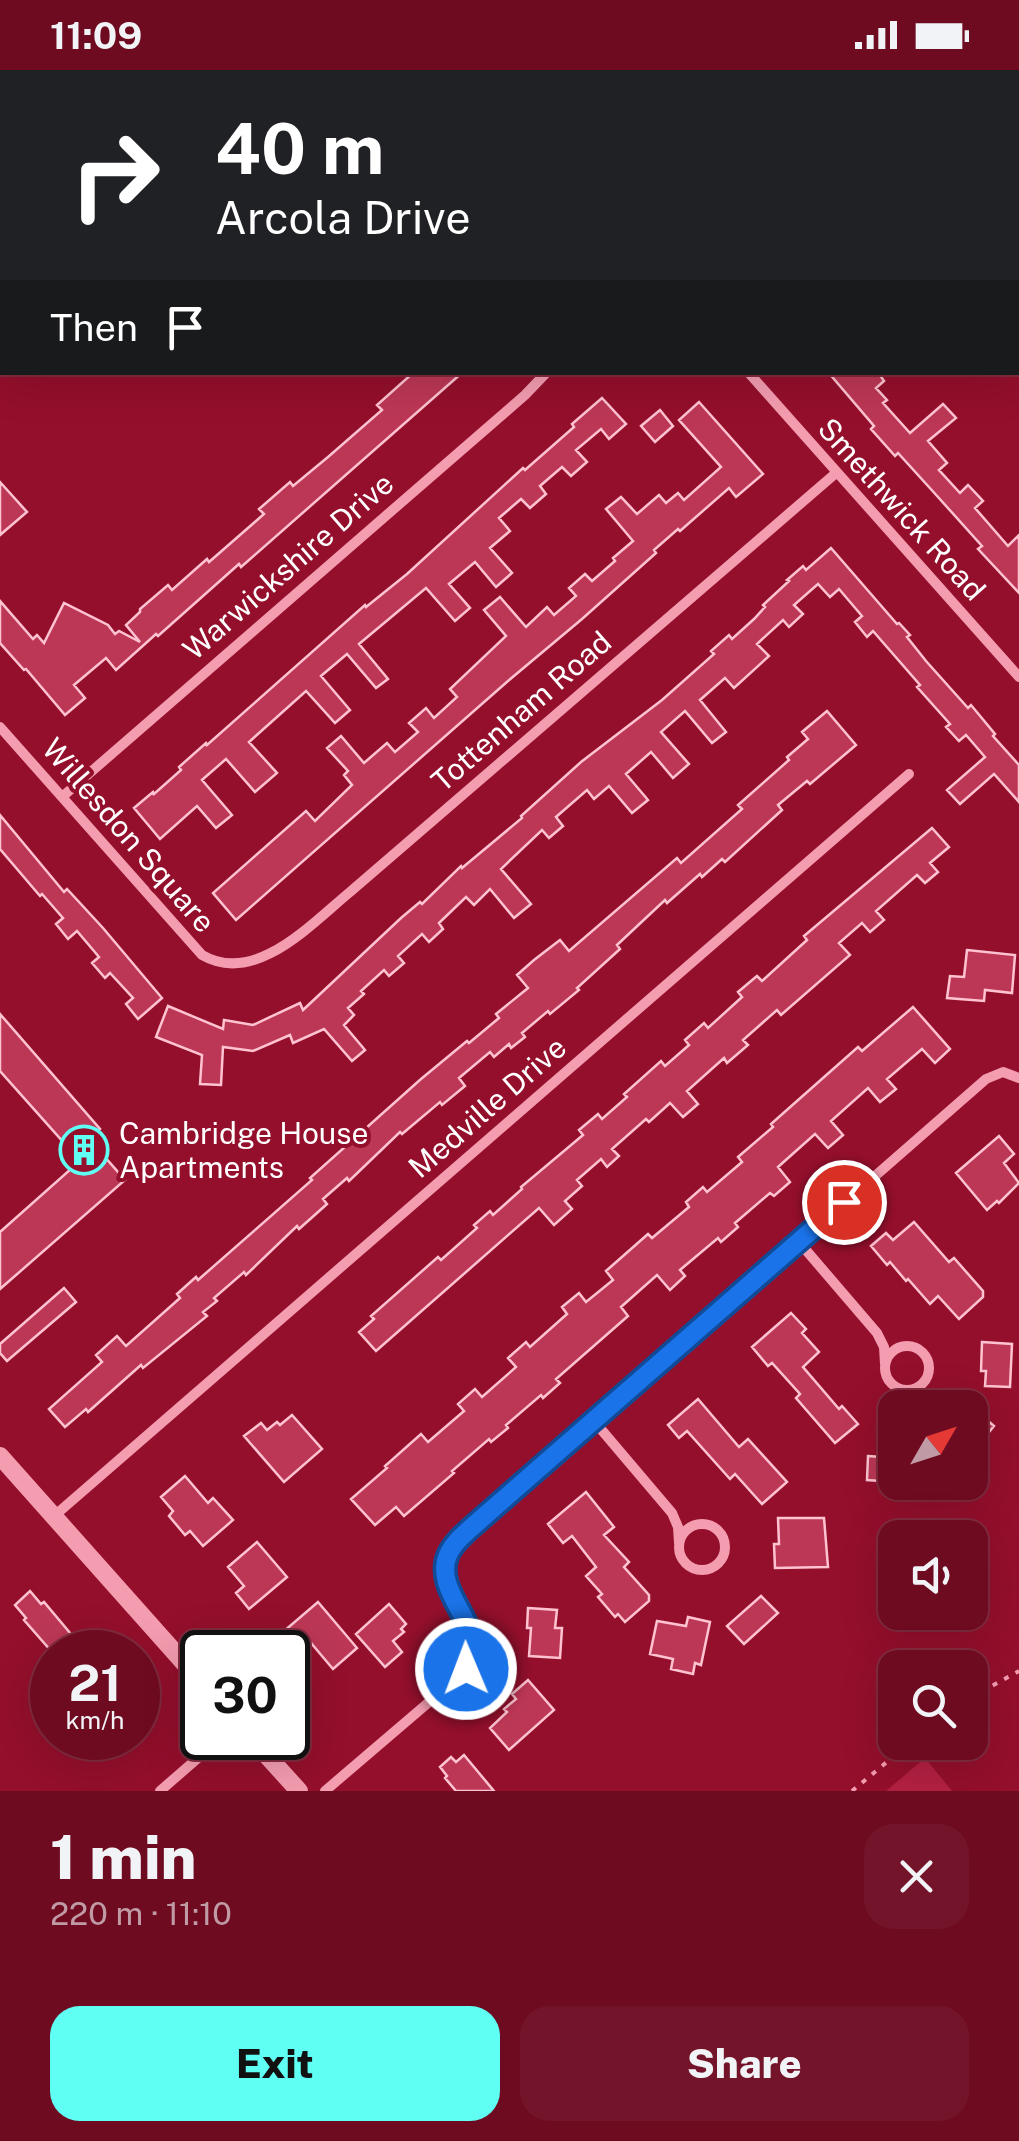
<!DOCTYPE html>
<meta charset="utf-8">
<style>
:root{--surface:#6f0b21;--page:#74142a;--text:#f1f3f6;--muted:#c09ba5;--line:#812b3f;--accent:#5ffff4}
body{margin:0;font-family:"Public Sans",sans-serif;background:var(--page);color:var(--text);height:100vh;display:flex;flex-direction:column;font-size:38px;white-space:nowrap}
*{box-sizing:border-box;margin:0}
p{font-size:32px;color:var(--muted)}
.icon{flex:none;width:55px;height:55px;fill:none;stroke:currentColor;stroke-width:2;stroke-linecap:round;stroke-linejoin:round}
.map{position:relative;height:1721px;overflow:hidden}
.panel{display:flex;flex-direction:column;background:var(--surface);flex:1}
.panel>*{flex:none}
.top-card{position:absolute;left:0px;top:0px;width:1020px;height:305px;box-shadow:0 10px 40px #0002,0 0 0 2px var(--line);background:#202124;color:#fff;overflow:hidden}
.needle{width:65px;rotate:51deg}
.controls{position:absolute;left:878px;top:1320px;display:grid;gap:20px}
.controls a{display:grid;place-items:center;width:110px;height:110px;border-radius:20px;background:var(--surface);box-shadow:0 10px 40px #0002,0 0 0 2px var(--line);font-size:50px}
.speed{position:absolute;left:30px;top:1560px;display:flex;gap:20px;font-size:50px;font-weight:700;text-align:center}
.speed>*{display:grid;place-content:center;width:130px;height:130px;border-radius:50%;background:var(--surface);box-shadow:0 10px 40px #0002,0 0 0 2px var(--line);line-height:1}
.speed small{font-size:25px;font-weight:400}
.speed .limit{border:5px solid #111;border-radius:15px;background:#fff;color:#111}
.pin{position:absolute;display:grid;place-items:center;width:85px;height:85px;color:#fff;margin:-42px;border:5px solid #fff;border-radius:50%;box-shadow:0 2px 10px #0007}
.me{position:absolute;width:110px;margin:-55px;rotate:359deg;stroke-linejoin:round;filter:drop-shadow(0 0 8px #0008)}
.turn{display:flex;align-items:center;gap:35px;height:210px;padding:0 50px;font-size:45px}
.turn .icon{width:130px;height:130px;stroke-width:2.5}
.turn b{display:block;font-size:70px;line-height:85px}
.then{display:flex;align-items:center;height:95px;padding:0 50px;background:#0003;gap:20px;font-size:38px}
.round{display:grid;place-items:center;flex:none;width:105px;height:105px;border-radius:30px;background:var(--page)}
.summary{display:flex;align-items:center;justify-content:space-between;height:170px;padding:0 50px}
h1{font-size:60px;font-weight:800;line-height:75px}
.cta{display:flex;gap:20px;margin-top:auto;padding:20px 50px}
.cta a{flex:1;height:115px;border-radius:30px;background:var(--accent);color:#111;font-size:40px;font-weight:800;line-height:115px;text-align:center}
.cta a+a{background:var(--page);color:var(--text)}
.status{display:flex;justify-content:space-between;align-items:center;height:70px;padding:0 50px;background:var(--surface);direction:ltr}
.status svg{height:28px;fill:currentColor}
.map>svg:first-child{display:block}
.green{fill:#b32042}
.building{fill:#bc3756;stroke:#fec3d1;stroke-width:2.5}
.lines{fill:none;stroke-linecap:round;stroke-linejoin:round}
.path{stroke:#f49cb0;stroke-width:4;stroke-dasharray:5 8;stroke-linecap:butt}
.minor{stroke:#f49cb0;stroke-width:10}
.tertiary{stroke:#f49cb0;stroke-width:18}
.route-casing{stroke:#114b97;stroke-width:25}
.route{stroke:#1a73e8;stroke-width:18}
.labels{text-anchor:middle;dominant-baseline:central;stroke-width:8;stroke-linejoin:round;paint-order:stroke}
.street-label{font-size:30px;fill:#fff;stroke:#940f2c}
.poi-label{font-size:30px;fill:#fff;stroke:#940f2c;text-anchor:start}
</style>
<div class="status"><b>11:09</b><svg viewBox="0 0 49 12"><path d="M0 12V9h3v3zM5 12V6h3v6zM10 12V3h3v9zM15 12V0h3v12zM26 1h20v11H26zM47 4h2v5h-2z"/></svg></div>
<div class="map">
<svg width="1019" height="1721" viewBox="0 0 1019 1721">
<rect width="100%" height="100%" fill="#940f2c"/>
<path class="green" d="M925,1688l27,33h-66z"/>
<path class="building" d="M414,302h49l-222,195 -2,-3 -81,72 -2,-2 -40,36 -10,-12 -32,27 11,13 -20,17 -39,-46 -2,1 -24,-27v-42l33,38 4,-4 7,8 20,-40 44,22 7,9 4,-3 21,11 -14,-17 14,-13v-3l28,-24 4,5 35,-31 2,3 55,-48 -5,-5 31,-27 3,4 35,-29 54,-47 -5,-5z
M828,302h50l6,9 -8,7 11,12 -4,3 27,30 33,-29 13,14 -28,23 19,22 -8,7 21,23 8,-8 15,16 -8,7 33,38 11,-11v58l-41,-44 4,-3 -44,-49 -40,-44 -3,3 -24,-27 3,-3z
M602,328l24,26 -17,15 -8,-10 -25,21 11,12 -16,14 -9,-9 -22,19 6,8 -16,14 -9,-9 -22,19 11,13 -20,17 22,25 -16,14 -21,-25 -26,22 21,24 -15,13 -29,-33 -67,56 29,35 -12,9 -29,-34 -26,22 29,34 -15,13 -29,-32 -57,51 28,31 -22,19 -29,-33 -24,21 30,35 -16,13 -19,-22 -37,33 -26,-31 19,-16 1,2 27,-24 -2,-3 27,-24 1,2 158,-140 1,2 41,-33 116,-106 2,2 49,-43 -2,-3z
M699,332l64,72 -27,23 -7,-9 -49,43 -2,-2 -24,21 2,3 -74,66 -74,62 -272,239 -23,-27 93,-82 9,10 37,-36 -8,-10 4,-4 -21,-23 14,-12 23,27 23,-20 8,9 23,-20 -9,-9 17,-15 8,10 23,-21 -7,-8 56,-53 -22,-26 16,-13 26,30 21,-20 7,8 22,-19 -7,-8 16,-14 7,7 23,-20 -2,-3 20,-17 -27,-32 15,-12 16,17 22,-19 7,8 12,-10 6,7 37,-33 -42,-47z
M660,340l13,16 -18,16 -14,-16z
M0,412l27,30 -27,23z
M831,478l66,76 2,-1 11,12 -3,2 19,24 42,47 3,-3 24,29 -2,2 26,29v37l-25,-28 -34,30 -13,-14 38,-33 -19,-22 -7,6 -13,-14 4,-3 -33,-37 3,-2 -47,-54 -6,6 -12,-15 7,-6 -23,-27 -9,8 -12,-13 -24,21 9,9 -14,13 -6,-7 -26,24 12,12 -35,32 -9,-10 -25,22 26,32 -14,11 -27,-32 -24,21 28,32 -16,14 -22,-26 -25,22 22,26 -16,13 -23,-27 -15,13 -7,-9 -31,27 7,9 -14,12 -7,-8 -41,39 30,35 -17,14 -24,-29 -16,16 -8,-8 -27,26 4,6 -14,13 -7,-8 -24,22 6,7 -15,13 -5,-6 -23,21 3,3 -16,14 6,7 -10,10 21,25 -13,11 -28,-32 -31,14 -3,-8 -37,16 -30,-4 -2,38 -21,-1 2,-29 -46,-18 12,-31 55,23 1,-9 29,5 47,-22 3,7 98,-92 19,-16 2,2 39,-38 1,2 60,-50 -1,-2 60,-54 81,-62 52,-46 -3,-3 18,-16 3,4 22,-20 11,-12 -2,-2 26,-24 -2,-1 16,-14 3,4z
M827,641l29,34 -46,39 -3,-3 -29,24 4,5 -57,52 -3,-3 -20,18 -2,-3 -33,29 -2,-3 -48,45 3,4 -43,39 2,2 -29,24 -2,-3 -26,22 3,4 -14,11 -2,-4 -15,13 -4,-5 -31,26 6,8 -23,19 -2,-3 -38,32 -2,-2 -51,49 -2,-3 -24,21 4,5 -28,25 -2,-3 -51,49 -2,-3 -30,26 3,3 -14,11 4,4 -64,52 -2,-3 -53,47 -2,-3 -21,18 -16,-18 53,-47 -6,-7 21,-19 9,10 54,-48 -3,-4 19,-17 2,3 114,-100 -2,-2 111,-99 46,-38 2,2 30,-25 -3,-4 32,-26 -11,-13 17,-15 26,-20 9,11 108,-93 4,5 61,-54 -4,-4 51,-45 -2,-3 21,-18 -6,-7z
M0,745l64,77 3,-3 36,39 59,70 -24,21 -12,-15 7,-6 -23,-25 -5,5 -13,-15 7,-6 -22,-26 -9,8 -12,-15 7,-6 -21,-24 -2,2 -40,-47z
M932,758l17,19 -19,16 8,9 -13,11 -8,-8 -41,36 8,9 -14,12 -8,-9 -23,20 11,12 -69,60 -4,-5 -34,30 5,5 -21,18 -3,-5 -37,33 11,13 -15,13 -13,-14 -21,19 -3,-3 -34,30 7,7 -12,11 -6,-8 -24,21 5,6 -17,15 7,8 -18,16 -15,-17 -163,143 -17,-19 15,-13 -3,-3 67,-59 3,3 36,-32 -3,-3 16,-14 3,4 29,-26 -1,-2 62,-52 -4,-5 19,-16 4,5 25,-22 -3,-3 37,-33 4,5 24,-21 -4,-5 19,-17 4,5 34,-31 -4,-5 19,-16 5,5 45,-41 -3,-4z
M967,880l48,5 -3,38 -27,-3 -1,11 -37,-3 3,-22 14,1z
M913,937l37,42 -15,14 -13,-14 -35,30 9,10 -16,13 -12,-14 -37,33 12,14 -15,13 -13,-14 -37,33 12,15 -16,14 -4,-3 -35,30 3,4 -17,15 -3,-4 -38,32 5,6 -15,14 -13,-15 -36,32 7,9 -72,63 4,4 -17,15 -2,-3 -35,30 2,3 -17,14 -2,-3 -37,32 2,2 -50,43 -8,-9 -21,18 -24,-26 36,-31 -2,-2 36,-32 7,8 36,-31 -6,-7 17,-15 7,8 34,-30 -8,-9 18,-16 4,5 37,-33 -5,-7 17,-14 7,9 27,-22 -7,-9 42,-37 4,4 37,-31 -3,-5 17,-15 4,5 35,-30 -4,-5 35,-30 -2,-3 87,-77 4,4z
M0,944l100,115 -11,10 36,41 -125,109v-57l80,-71 -80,-90z
M999,1066l15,18 -10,9 15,20 -20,20 -2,-2 -10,9 -31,-37z
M914,1152l35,40 5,-4 29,33v6l-24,22 -21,-23 -8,8 -22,-25 -2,2 -16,-19 -3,3 -16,-19 15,-13 7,7z
M64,1218l12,14 -69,59 -7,-8v-9z
M791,1243l15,16 -4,4 17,19 -16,15 36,42 3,-3 16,18 -23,19 -39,-45 4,-4 -28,-31 -4,3 -16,-19z
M982,1272l30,2 -2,43 -25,-1 1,-15h-5z
M698,1329l41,48 9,-8 39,43 -25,22 -27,-30 -5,5 -43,-48 -8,7 -11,-13z
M970,1336l24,20 -24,30z
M292,1345l30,34 -38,33 -40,-46 17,-13 6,7 10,-8 3,3z
M868,1386l27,2v24l-28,-2z
M185,1406l23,27 5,-5 20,22 -30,26 -13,-15 -5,4 -16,-19 4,-5 -12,-14z
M586,1422l28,35 -10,8 25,27 -5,5 25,28v6l-24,21 -7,-8 -3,3 -17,-20 4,-3 -16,-18 10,-9 -24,-31 -9,7 -15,-19z
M778,1448h46l4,49 -53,1 -1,-24h5z
M257,1472l30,35 -38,32 -13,-16 8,-7 -16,-19z
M30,1521l11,13 3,-2 42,50h-34l-28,-32 2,-2 -11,-13z
M761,1526l17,17 -34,31 -17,-18z
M318,1532l39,46 -24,21 -22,-26 -12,9 -16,-20z
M389,1534l17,20 -5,5 3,3 -11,9 9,11 -17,15 -29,-33z
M528,1538l29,2 -2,18h7l-2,30 -31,-2 2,-28h-4z
M688,1547l22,5 -9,43 -6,-2 -2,11 -22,-5 2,-10 -23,-5 7,-33 29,5z
M528,1610l26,30 -45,40 -19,-22 17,-16 -3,-3 12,-10 -4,-5z
M464,1685l30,36h-38l-11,-13 2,-2 -7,-9 11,-10 5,5z"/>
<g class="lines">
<path class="path" d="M970,1628l49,-27
M852,1721l59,-49"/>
<path class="minor" d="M831,0l2,2
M775,2l2,-2
M1018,211l1,2
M748,302l271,305
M0,657l202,228c53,31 109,-31 148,-63l486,-419
M62,727l463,-402 22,-23
M799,1172l78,91 7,14 1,17
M885 1298a22 22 0 1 1 44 0a22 22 0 1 1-44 0Z
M594,1351l78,92 6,14 1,16
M53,1447l856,-743
M679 1477a23 23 0 1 1 46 0a23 23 0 1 1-46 0Z
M160,1721l61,-53
M325,1721l131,-112c5,-6 13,-12 17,-18 15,-33 -44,-70 -24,-109 3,-4 7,-8 10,-12l527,-461 17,-7 16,6"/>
<path class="tertiary" d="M0,1386l202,227
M251,1668l48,53"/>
</g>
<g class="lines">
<g class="route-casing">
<path id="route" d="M466,1599c29,-36 -35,-74 -18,-114 6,-14 22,-26 33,-36l363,-317"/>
</g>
<use href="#route" class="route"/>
</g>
<defs>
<g id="building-ring" transform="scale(2.5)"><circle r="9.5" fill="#940f2c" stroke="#5ffff4" stroke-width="1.5"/><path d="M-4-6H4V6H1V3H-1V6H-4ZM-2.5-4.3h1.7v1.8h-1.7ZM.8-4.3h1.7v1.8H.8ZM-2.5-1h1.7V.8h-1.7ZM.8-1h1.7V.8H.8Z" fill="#5ffff4"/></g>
</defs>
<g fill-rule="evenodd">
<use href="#building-ring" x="84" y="1080"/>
</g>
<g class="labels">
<g class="street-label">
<text transform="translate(902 439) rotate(48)">Smethwick Road</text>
<text transform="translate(288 496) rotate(-41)">Warwickshire Drive</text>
<text transform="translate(521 641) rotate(-41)">Tottenham Road</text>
<text transform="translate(129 765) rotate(49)">Willesdon Square</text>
<text transform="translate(487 1037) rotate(-41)">Medville Drive</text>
</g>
<g class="poi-label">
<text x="119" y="1063">Cambridge House<tspan x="119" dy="34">Apartments</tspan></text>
</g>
</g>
</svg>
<div class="controls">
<a><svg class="needle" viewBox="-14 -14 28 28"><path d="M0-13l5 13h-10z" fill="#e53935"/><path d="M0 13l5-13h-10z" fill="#c09ba5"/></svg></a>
<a><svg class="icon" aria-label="sound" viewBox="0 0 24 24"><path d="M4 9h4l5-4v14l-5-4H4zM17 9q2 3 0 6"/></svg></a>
<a><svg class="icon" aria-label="search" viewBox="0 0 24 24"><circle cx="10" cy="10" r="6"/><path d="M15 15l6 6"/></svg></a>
</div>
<div class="speed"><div>21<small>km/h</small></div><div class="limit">30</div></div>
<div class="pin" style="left:844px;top:1132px;background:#d93025"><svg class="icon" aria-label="arrive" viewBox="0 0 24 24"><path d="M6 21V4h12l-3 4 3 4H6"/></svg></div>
<svg class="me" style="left:466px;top:1599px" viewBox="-20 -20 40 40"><circle r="17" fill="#1a73e8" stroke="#fff" stroke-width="3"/><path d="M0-11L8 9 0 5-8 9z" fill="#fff"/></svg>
<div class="top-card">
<div class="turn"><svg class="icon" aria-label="right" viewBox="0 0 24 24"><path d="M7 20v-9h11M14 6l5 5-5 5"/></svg><div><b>40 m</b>Arcola Drive</div></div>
<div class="then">Then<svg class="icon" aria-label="arrive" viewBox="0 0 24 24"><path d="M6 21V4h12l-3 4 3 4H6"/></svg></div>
</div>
</div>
<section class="panel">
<div class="summary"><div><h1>1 min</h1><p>220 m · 11:10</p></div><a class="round"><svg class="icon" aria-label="close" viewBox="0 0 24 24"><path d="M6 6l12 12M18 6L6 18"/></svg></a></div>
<div class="cta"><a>Exit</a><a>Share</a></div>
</section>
